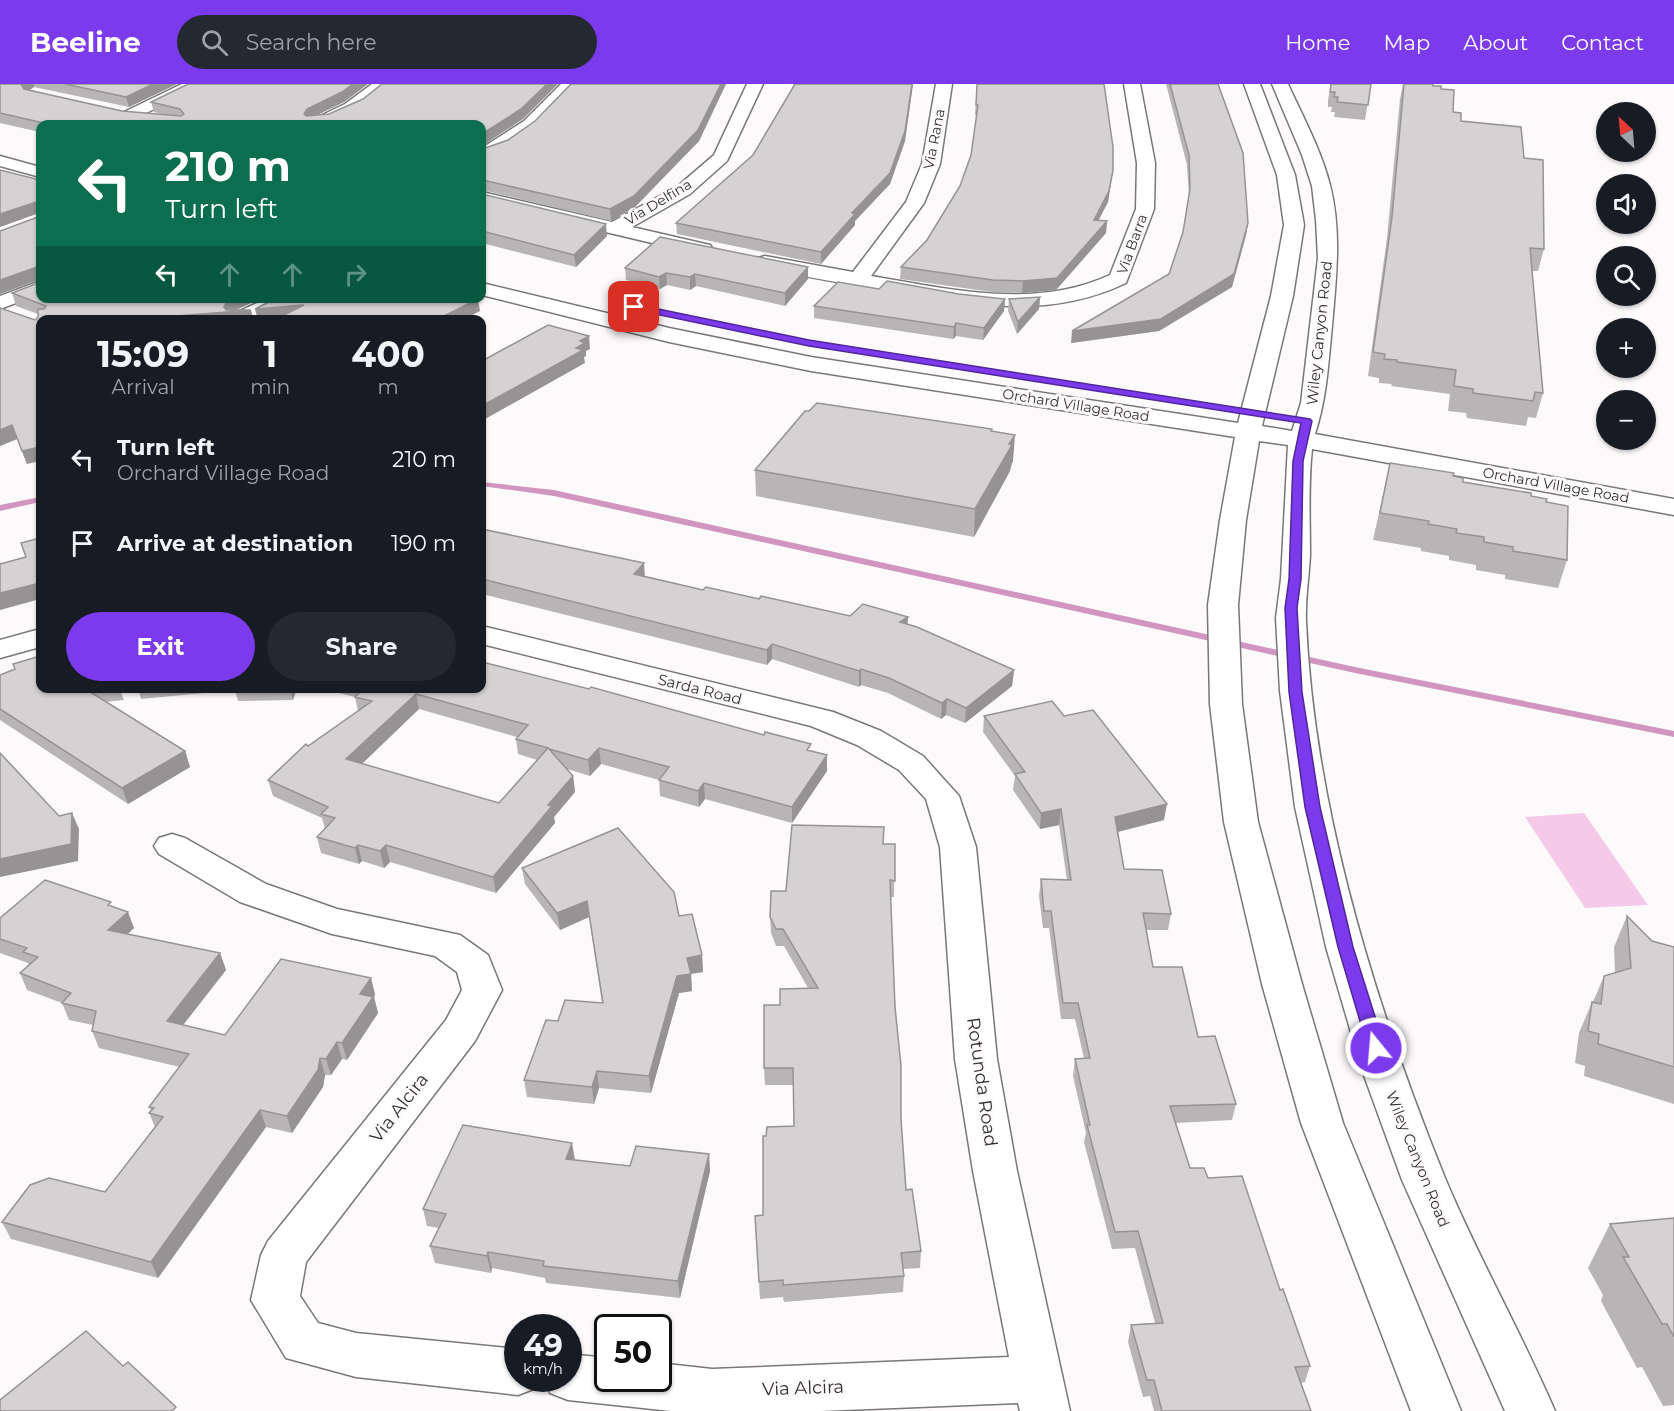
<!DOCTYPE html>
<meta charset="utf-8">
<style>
:root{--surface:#171b24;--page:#242831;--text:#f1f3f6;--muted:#9ea1a6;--accent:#7c3aed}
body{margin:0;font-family:Montserrat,sans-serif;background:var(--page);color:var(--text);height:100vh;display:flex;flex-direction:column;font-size:22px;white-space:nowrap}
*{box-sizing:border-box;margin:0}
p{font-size:20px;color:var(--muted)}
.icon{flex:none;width:33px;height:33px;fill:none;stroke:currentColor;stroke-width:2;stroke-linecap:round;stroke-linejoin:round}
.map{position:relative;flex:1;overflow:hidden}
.panel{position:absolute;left:36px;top:231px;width:450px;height:378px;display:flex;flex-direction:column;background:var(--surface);border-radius:12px;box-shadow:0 2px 4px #0004}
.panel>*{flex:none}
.guide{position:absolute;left:36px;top:36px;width:450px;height:183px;border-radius:12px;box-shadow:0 2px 4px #0004;background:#0b6e4f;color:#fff;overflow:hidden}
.needle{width:39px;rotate:334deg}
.tools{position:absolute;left:1596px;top:18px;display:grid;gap:12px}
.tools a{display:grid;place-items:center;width:60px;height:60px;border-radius:50%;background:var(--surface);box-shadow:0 2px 4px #0004;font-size:30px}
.speed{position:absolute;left:504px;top:1230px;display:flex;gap:12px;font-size:30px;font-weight:700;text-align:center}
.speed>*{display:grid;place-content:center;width:78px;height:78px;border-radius:50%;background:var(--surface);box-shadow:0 2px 4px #0004;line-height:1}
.speed small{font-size:15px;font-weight:400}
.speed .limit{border:3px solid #111;border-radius:9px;background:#fff;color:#111}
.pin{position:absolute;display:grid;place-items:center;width:51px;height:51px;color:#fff;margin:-26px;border-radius:12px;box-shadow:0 3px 9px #0006}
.me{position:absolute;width:66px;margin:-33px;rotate:343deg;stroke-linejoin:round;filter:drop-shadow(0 0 4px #0008)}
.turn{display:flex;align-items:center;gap:21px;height:126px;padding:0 30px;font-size:27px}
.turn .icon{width:78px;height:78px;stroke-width:2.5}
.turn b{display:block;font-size:42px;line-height:51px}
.lanes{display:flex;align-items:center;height:57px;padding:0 30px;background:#0003;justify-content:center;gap:30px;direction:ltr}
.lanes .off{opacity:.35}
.eta{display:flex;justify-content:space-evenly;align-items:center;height:102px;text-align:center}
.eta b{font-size:36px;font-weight:700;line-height:42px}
.action{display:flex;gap:12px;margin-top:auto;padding:12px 30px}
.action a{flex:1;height:69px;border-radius:36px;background:var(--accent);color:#fff;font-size:24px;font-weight:700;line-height:69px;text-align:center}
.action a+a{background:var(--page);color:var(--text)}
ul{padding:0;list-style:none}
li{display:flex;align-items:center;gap:18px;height:84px;padding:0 30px}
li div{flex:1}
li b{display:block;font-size:22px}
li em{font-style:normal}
header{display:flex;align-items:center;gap:36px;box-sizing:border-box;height:84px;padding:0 30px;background:var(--accent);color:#fff}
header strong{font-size:28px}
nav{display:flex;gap:33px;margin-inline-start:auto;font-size:21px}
.search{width:420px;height:54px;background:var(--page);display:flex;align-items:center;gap:15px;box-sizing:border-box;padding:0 21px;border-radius:33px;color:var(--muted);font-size:22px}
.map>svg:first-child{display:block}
.green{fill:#f5cae8}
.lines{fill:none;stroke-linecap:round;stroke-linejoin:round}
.stream{fill:#d196c0;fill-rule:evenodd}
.minor-casing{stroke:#797778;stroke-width:3}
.major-casing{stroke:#797778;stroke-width:3}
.minor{fill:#fff;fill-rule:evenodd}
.major{fill:#fff;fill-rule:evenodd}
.wall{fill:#b7b5b6;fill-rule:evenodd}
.shaded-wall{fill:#959394}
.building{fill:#d5d2d4;stroke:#959394;stroke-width:1.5;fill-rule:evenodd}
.route{fill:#7c3aed;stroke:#51269a;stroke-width:1.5}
.labels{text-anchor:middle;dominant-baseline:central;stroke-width:6;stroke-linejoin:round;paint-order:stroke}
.far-street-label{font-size:14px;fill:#323132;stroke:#fdfafc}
.street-label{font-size:15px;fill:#323132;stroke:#fdfafc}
.near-street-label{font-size:18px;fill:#323132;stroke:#fdfafc}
</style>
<header>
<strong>Beeline</strong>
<div class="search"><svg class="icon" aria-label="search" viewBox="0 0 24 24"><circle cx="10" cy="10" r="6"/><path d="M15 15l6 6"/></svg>Search here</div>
<nav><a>Home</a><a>Map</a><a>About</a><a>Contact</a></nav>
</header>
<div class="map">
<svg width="1674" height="1327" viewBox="0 0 1674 1327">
<rect width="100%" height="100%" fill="#fdfafc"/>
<path class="green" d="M1584,729l64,92 -63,3 -60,-91z"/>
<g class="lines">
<path class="stream" d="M482,398l72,8 801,177 319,64v6l-319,-64 -801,-177 -72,-10z
M40,413v5l-40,9v-6z"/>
<g class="minor-casing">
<path id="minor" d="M182,0h20l-3,3 -63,31h-12l-2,-3 2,-3z
M372,0h17c-18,23 -52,43 -81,40l2,-3 35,-17z
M561,0h16c-20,28 -60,68 -95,75v-11l42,-27z
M747,0h16l-36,77 -37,33 -58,33 78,18 3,4 -3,4 -7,2 -221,-52v-11l130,30 66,-36 36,-31z
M936,0h16l-12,80 -16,39 -53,73c79,13 163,34 239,-1l26,-66 1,-46 -13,-79h16l15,79 -1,46 -28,74c-78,37 -151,22 -234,8 -44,-7 -89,-14 -134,-25l-3,-4 3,-4 7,-2 88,16 53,-70 16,-38z
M40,197v13l-40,15v-13z
M268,214h28l-3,4 -36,18h-28l2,-5z
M482,542l351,86 48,19 42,25 36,40 17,51 21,212 20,112 53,240h-50l-2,-8 -198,8h-149l-103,-11 -18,-7 -6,-15h24v-24l40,4v20h50v-15l54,6 297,-12 -36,-186 -18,-112 -15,-212 -14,-48 -27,-29 -42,-25 -46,-19 -329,-82z
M40,545v18l-40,11v-18z
M172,750l13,4 81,46 71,25 123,26 28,20 14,35 -27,51 -169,221 -6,34 18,27 38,10 162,16v29h22l-4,10 -18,7 -162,-18 -70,-19 -35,-58 10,-45 7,-14 178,-221 16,-30 -5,-18 -22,-16 -103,-22 -92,-32 -81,-48 -5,-8 5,-8z"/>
</g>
<g class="major-casing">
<path id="major" d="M1244,0h16l35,91 9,50 -11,71 -31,130 30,5 9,-28 17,-145 -2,-38 -4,-34 -10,-31 -30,-71h16c15,33 33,66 42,101 12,47 6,94 2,141 -4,39 -5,71 -17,108l359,65v16l-362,-66c-4,35 -2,71 -2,106 -1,22 -5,44 -4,66 8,187 69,384 139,557 33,79 76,154 110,233h-50l-103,-231 -40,-110 -36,-123 -31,-140 -15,-116 -4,-73 5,-39 7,-134 -29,-4 -13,79 -8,85 4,99 16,118 44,162 41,139 118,288h-50l-110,-288 -39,-139 -38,-162 -14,-118 -2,-99 12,-85 15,-83 -424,-66 -142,-29 -187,-47v-12l187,45 142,29 427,66 33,-127 13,-71 -7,-50z
M0,72l40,11v10l-40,-11z"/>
</g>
<use href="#minor" class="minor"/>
<use href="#major" class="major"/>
</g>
<path class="wall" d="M0,0h177l-48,23 -95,-20 -5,3 93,21 41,3 -9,-2 -3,-10 37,-18h180l-24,18 -27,13 206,4 -41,5h-442v8l-40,-9z
M571,0h155l-27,57 -64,66 -24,14 -129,-31v-41l26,-9 27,-19z
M795,0h118l-8,57 -15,43 -35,37v4l-34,39 -144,-30 -1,-11 77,-68z
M977,0l136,86 -5,32 -10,18 9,1 -1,12 -50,57 -34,3 -30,-1 -92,-13 1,-12 26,-27 33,-54 11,-31 6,-40h-2z
M1166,0h52l30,139 -2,12 -14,52 -73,44 -88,12 98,-69 14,-42 6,-34 -2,-33z
M1331,0h40l-6,36 -31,-3 1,-5h-4l1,-5h-4v-7z
M1403,0l30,2 8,3 12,23 8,9 63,37 20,91 -6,22h-6l11,122 -7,25 -8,-1 -2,9 -59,-8 -1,-5 -18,-2 2,-17 -59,-8 1,-2 -13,-1v-5l-11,-2 19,-138 13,-139z
M0,86l237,140h14l2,10h-213l-13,144 -10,-25 -17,7v-138l35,12 3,-3v-3l-22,-8 -4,-13 26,-10v-3l-38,14v-63l38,-14v-4l-38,14z
M482,110l125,42 -31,31 -94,-24z
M808,183v12l-23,27 -89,-20 -6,4 -23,-5 -7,4 -34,-9 -1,-12z
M879,205l80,5 46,5 -1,12 -21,29 -27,-4 -3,3 -139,-21v-12z
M1040,213l-1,12 -22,25 -9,-23 1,-12z
M992,345v3l21,29 -2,5 -1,5 -36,66 -218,-41 -1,-26z
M1390,379l63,13 10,6 68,14 15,6 21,58 -9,28 -53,-9v-4l-29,-5v-5l-27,-5v-4l-28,-5v-3l-48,-8z
M482,445l163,47 58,14 56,9 91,17 58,1 -1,7 107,46 -2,16 -47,37 -19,-8 -5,4 -53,-26 -27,-8 -2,2 -87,-28 -5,6 -285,-71z
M0,591l40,13h79l5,12 -18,2 79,49 5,16 -62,37 -128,-84z
M138,604h159l-4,12 -55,1 -3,-11 -94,9z
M319,604h163l329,63 16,4v16l-35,52 -87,-24 -6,8 -39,-11 -1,-16 -58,-16 -11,12 -23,-7 6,7 2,16 -21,25 1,6 -59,70 -106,-31 -6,6 -22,-7 -3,3 -38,-11 -4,-16 8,-8 -3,-11 -49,-22 -5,-16 40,-34 50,-35 -3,-14zM419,625l98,28 -1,2 2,15 19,6 -38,43 -137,-39z
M984,632h80l100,104 -46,12 6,37 47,45 -3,16h-22l7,37 45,70 38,67 -4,16 -56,3 14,45 18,10 72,112 30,76 -5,16 -4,1 10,28h-157l-4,-15 -7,1 -15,-55 3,-17 24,-2 -20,-75 -23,1 -28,-107 2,-9 -13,-57 2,-17 9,-1 -9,-39h-14l-12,-91h-6l-4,-32 2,-17 26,1 -8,-55 -19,4 -27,-39 2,-14 -32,-44z
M883,760h12l-1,53h-4l11,222 5,71 15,61 -1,17 -17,1 1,7 -1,16 -119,10 -1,-5 -23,2 -5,-83 8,-1 3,-79 28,-10 -1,-41h-28l-1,-17 16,-63 28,-17 -24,-42h-8l-5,-13 -1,-16 16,-26z
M522,784l157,48 23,39 1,17 -12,2 1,17 -13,2 -28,100 -52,-5 -5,16 -67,-7 -3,-17 34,-59 44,-18 -13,-86 -29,13 -35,-46z
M113,823l21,21 -6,6 92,19 6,17 -43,55 42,10 150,-41 -1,3 4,16 -31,47 -5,-1 -11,16h-6l-2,12 -31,46 -26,-6 -108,151 -147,-39 -9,-17 103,-30 50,-65 -6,-14 2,-2 -2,-4 31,-40 -81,-19 -7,-17 1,-6 -24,-5 -7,-17 -35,-13 -7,-17 9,-8 -1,-2 -28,-10v-35z
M1627,832l25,25 22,6v157l-90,-28 1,-10 -10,-3 4,-30 13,-31h1l11,-26 11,-3 -1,-26z
M709,1070l1,17 -30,127 -134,-15 -1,-5 -53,-10 -1,5 -56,-10 -5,-17 9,-18 -12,-2 -4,-17 152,-49 55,6z
M1674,1134v187l-11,1 -21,-39 -5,1 -36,-67 2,-6 -15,-27 22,-44z"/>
<path class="shaded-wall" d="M21,0h13v3l-10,7z
M153,0h24l-48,23 -3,-10z
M353,0h15l-24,18 -35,17 -5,-5 3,-5z
M547,0h11l-35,35 -41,27v-12z
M721,0h5l-27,57 -64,66 -24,14 -1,-12z
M912,0h1l-8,57 -15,43 -35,37v4l-34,39v-12z
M1113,86l-5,32 -15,29 1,-11z
M36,118l3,11 -39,14v-13z
M1107,137l-1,12 -50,57 -34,3 1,-12z
M1248,139l-2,12 -14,52 -73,44 -88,12 1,-12 89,-12z
M606,140l1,12 -31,31 -2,-12z
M37,183l3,12 -40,15v-14z
M808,183v12l-23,27v-13z
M666,189l1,12 -7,4 -1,-12z
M695,190l1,12 -6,4v-13z
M1040,213l-1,12 -22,25 1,-12z
M232,214h30l-28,13 17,-1 2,10h-105l4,-2 72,-11 3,-6z
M478,215l2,12 -17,9h-27z
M1005,215l-1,12 -21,29 1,-12z
M304,221l-17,15h-29l-3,-11z
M956,239v13l-3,3 1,-12z
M589,252l1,13 -4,2v5l-2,1 1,6 -98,55 -5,2v-14l94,-58 4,-7z
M12,341l5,14 -17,7v-16z
M1015,351l-2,26 -2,5 -1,5 -36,66 1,-28 34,-65z
M40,363v14l-13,3 -5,-13z
M644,479l1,15 -11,-4z
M40,499v16l-40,11v-17z
M908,533l-1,15 -7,-10z
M772,560v15l-5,6v-15z
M861,585v16l-2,2v-16z
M1014,586l-2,16 -47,37 1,-15z
M290,604h7l-4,12z
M416,610l3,15 -69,66 -4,-16z
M947,615l-1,16 -5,4 1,-16z
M599,664l2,16 -11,12 -2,-16z
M185,667l5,16 -62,37 -6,-16z
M827,671v16l-35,52v-16z
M573,692l2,16 -21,25 1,6 -59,70 -3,-16 55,-72z
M704,699l1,16 -6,8 -1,-16z
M1167,720l-3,16 -51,13 2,-16z
M1061,725l-2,16 -19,4 1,-16z
M72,729l7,16 -1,32 -78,16v-18z
M358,761l4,16 -3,3 -4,-16z
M386,761l4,17 -6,6 -4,-17z
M587,817l2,16 -29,13 -3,-17z
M128,828l6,16 -20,18 -6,-16z
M220,869l6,17 -53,68 -6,-17z
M702,871l1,17 -14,2 -2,-16z
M691,890l1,17 -13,2 -28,100 -2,-17 28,-100z
M371,894l4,16 -1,3 4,16 -31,47 -5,-17 18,-49z
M337,958l5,17 -11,16 -5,-16z
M320,974l5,17 -2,12 -31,46 -5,-17z
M597,987l2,17 -5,16 -2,-17z
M260,1026l6,17 -108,151 -7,-16z
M572,1059l3,17 -9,-1z
M709,1070l1,17 -30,127 -2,-17z
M488,1168l4,16 -1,5 -4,-17z"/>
<path class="building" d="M0,0h21l3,5 98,22 59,5 3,-2 -4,-5 -29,-7 37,-18h165l-11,8 -35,17 -3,5 2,2 23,-2 34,-15 19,-15h165l-26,25 -39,25v-10h-434l-48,-11z
M65,0h88l-27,13z
M571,0h150l-23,46 -64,66 -24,13 -128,-29v-31l26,-9 27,-19z
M795,0h117l-7,47 -15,42 -38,40 3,1 -34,38 -145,-29 77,-68z
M977,0h127l9,63v23l-4,21 -15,29 13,1 -50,57 -34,3 -30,-1 -92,-13 26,-27 33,-54 11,-31 7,-50h-2z
M1170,0h48l25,69 5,70 -14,51 -73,45 -89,12 97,-57 14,-42 7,-43 -1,-34z
M1331,0h40l-3,21 -31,-3 1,-5h-4l1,-5h-5z
M1404,0h29v2h8v3l13,1 -1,22 8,1v8l60,6 3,31 19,2 1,89 -14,-1 13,145 -8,-1 -2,9 -60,-8v-4l-19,-3 2,-16 -59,-8v-2l-13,-1 1,-5 -12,-2 19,-135z
M0,86l40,10v118h192l-5,3 -3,6 2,3h25l-99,8 -4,2h-108v127l-18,4 -10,-26 -12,5v-122l35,12 3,-3v-8h6l2,-3 -34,-13 26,-10 -1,-16 -37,13v-49l38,-14 1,-13 -3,-2 -36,12z
M482,110l124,30 -32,31 -92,-24z
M660,153l148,30 -23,26 -90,-19 -5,3 -24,-4 -7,4 -34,-9z
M887,197l72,13 46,5 -21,29 -28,-5 -2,4 -140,-21 24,-24 41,7z
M1040,213l-22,25 -9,-23z
M277,214h200l1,1 -42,21h-162l30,-15 -49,4z
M548,241l41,11 -9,5 5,2 -9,5 7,2 -101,56v-45z
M817,319l175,26 -1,2 24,4 -6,9 3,1 -37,64 -220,-39 50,-59h4z
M1390,379l64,10 -1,3 10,2v4l68,11v3l16,3 -1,3 22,4 -1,54 -54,-9v-4l-29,-5v-5l-28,-4 1,-4 -29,-5 1,-3 -49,-8z
M482,445l162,34 -10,11 69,16 3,-3 53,12 2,-3 89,20 13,-12 45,13 -8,5 17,5 97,43 -48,38 -19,-9 -5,4 -53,-25 -28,-9 -2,2 -87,-27 -5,6 -285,-71z
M40,454v45l-40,10v-29l26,-7 -5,-14z
M40,572v32h44l101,63 -63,37 -122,-79v-34l15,-6 -2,-5z
M482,578l107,27 2,-2 173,48 1,-3 46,12 -4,6 20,5 -35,52 -88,-24 -6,8 -39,-11 10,-13 -70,-19 -11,12 -39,-11 24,27 -25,29 4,1 -59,71 -107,-32 -6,6 -22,-6 -3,3 -38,-11 18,-19 -14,-4 7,-7 -60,-27 38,-36 2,2 64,-45 -17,-4 9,-9h118zM416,610l112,31 -12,14 32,9 -49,55 -153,-44z
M1052,617l12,15 29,-6 74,94 -52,13 9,52 38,1 9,44 -28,-1 10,54h29l16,70 17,-1 21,68 -66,2 20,62h14l4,10 34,-2 38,114 3,-1 27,77 -15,1 16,44h-149l-8,-31h-7l-16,-55 32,-2 -25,-92 -23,1 -28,-107h3l-15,-66 15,-1 -12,-55h-15l-12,-92h-7l-3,-32 30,1 -10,-71 -20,4 -26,-39 10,-2 -41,-56z
M0,669l59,63 13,-3 -1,31 -71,15z
M792,741l92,2 -1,17h12v37l-5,-1 5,127 6,59v53l5,71 6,-1 9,62 -20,2 3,23 -121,9v-5l-24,2 -4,-66 8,-1v-79h3l1,-9 27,-1 -1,-58h-29v-63h16v-16l38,-1 -35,-59h-7l-6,-12 1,-26h15z
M618,744l56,64 5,24 13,-2 10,41 -15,3 4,16 -14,2 -28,100 -52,-5 -5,16 -68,-7 22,-60 12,1 7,-21 38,3 -16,-102 -30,12 -35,-45z
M45,796l66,22 -3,3 20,7 -20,18 112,23 -53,68 58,14 56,-76 90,19 -11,16 13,3 -31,46 -5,-1 -11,17 -6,-1 -2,12 -31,46 -27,-6 -109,152 -149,-40 28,-37 19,-7 56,14 58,-75 -14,-4 5,-5 -5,-1 40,-53 -97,-23 4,-20 -34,-8 9,-10 -51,-20 18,-16 -15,-5 4,-4 -27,-9v-21z
M1627,832l25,25 22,6v120l-76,-23 1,-10 -11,-3 4,-29 9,2 3,-28 27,-8z
M463,1041l109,18 -6,16 64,7 6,-20 73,8 -31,127 -135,-15 1,-5 -56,-9 -1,4 -57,-10 16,-32 -23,-5z
M1674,1134v119l-7,-13h-5l-39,-67h6l-19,-33z
M86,1247l37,35 5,-4 48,45 -4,4h-172v-11z"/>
<path class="route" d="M634,220l175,36 501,79 2,2 -9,40 -2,118 -4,29 5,84 18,115 33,140 32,101 -3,5 -6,2 -6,-2 -2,-5 -30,-101 -33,-140 -16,-115 -4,-84 4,-29 4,-118 8,-38 -492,-77 -178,-37v-4z"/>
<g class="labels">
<g class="far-street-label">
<text transform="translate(934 55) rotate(-79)">Via Rana</text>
<text transform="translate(658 118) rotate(-31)">Via Delfina</text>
<text transform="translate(1132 160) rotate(-70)">Via Barra</text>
<text transform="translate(1076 321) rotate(9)">Orchard Village Road</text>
<text transform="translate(1556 401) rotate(10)">Orchard Village Road</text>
</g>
<g class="street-label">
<text transform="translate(1319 249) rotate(-84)">Wiley Canyon Road</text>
<text transform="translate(700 605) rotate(14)">Sarda Road</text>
<text transform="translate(1418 1075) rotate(68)">Wiley Canyon Road</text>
</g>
<g class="near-street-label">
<text transform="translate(982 998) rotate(82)">Rotunda Road</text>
<text transform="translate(399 1024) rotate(-52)">Via Alcira</text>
<text transform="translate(803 1304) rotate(-2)">Via Alcira</text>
</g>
</g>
</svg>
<div class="tools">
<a><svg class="needle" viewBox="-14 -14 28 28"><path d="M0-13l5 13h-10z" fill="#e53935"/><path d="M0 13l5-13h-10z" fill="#9ea1a6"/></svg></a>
<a><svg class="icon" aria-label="sound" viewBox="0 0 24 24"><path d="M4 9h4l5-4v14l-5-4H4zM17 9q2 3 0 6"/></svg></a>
<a><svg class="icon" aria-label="search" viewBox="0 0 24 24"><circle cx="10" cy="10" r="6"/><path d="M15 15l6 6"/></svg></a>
<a>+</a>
<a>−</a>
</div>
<div class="speed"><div>49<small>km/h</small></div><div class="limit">50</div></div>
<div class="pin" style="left:634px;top:223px;background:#d93025"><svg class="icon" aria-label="arrive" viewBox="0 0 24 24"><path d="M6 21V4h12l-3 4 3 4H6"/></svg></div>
<svg class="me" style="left:1376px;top:964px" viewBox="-20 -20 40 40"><circle r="17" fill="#7c3aed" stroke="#fff" stroke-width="3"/><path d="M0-11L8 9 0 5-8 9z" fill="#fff"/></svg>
<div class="guide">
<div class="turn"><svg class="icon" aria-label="left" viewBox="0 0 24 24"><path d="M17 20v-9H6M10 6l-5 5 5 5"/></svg><div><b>210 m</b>Turn left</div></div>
<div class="lanes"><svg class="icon" aria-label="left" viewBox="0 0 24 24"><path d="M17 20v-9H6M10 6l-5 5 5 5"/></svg><svg class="icon off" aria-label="ahead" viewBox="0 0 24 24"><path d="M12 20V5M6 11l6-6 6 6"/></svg><svg class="icon off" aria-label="ahead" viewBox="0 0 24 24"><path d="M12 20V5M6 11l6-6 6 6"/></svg><svg class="icon off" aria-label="right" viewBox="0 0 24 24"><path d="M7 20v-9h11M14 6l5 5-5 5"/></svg></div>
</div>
<section class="panel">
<div class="eta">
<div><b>15:09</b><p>Arrival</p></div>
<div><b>1</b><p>min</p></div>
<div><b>400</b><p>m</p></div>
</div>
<ul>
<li><svg class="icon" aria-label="left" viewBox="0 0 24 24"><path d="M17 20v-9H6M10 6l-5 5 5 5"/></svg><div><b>Turn left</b><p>Orchard Village Road</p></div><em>210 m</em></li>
<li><svg class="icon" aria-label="arrive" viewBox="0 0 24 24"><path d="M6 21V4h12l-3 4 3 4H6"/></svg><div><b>Arrive at destination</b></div><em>190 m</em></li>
</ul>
<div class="action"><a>Exit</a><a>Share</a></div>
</section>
</div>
